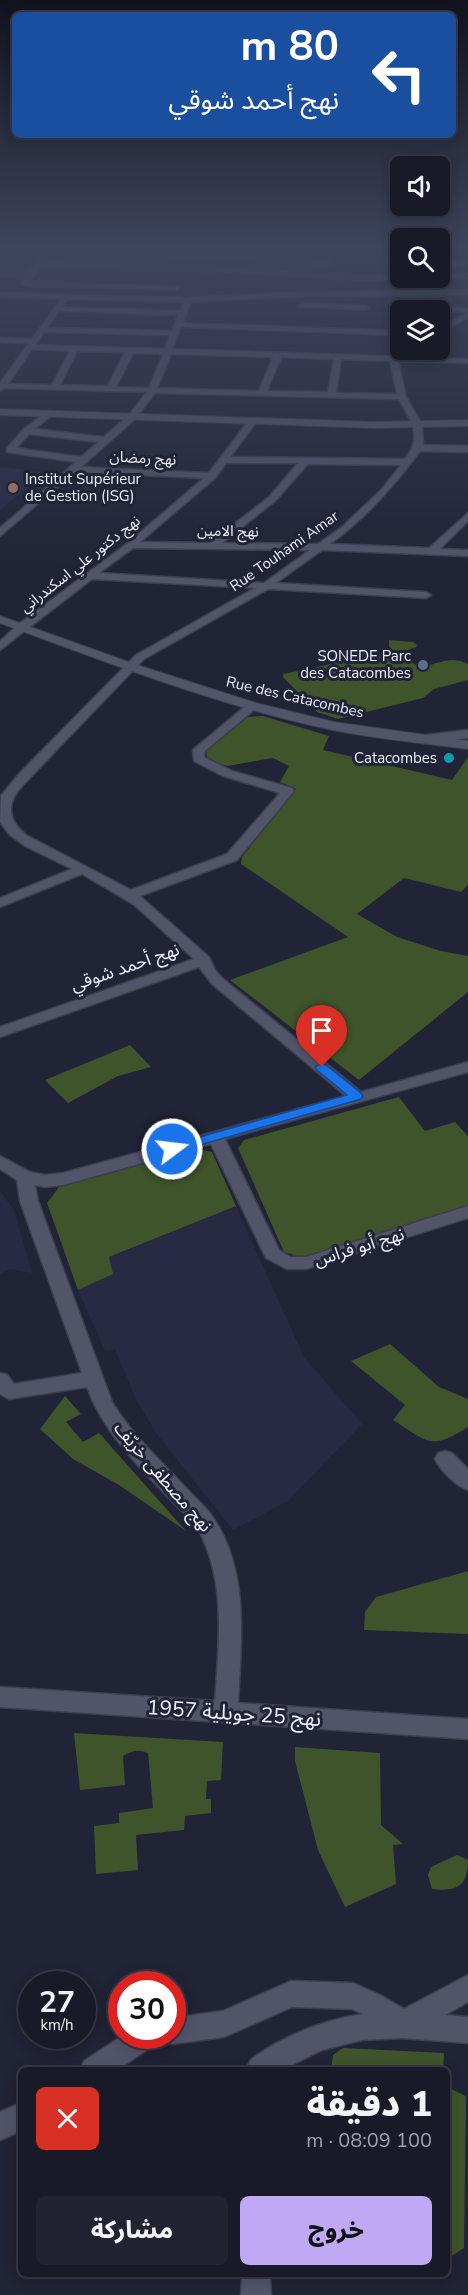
<!DOCTYPE html>
<html lang="ar">
<meta charset="utf-8">
<style>
:root{--surface:#191a28;--page:#222330;--text:#f1f3f6;--muted:#9fa1a8;--line:#373845;--accent:#bfa9f4}
body{margin:0;font-family:"Nunito Sans","Noto Sans Arabic",sans-serif;background:var(--page);color:var(--text);direction:rtl;height:100vh;display:flex;flex-direction:column;font-size:22px;white-space:nowrap}
*{box-sizing:border-box;margin:0}
p{font-size:20px;color:var(--muted)}
.icon{flex:none;width:33px;height:33px;fill:none;stroke:currentColor;stroke-width:2;stroke-linecap:round;stroke-linejoin:round}
.map{position:relative;flex:1;overflow:hidden;direction:ltr}
.details{position:absolute;left:18px;top:2067px;width:432px;height:210px;display:flex;flex-direction:column;background:var(--surface);border-radius:9px;box-shadow:0 3px 15px #0003,0 0 0 2px var(--line);direction:rtl}
.details>*{flex:none}
.guide{position:absolute;left:12px;top:12px;width:444px;height:126px;border-radius:9px;box-shadow:0 3px 15px #0003,0 0 0 2px var(--line);direction:rtl;background:#1a4fa0;color:#fff;overflow:hidden}
.fabs{position:absolute;left:390px;top:156px;display:grid;gap:12px}
.fabs a{display:grid;place-items:center;width:60px;height:60px;border-radius:9px;background:var(--surface);box-shadow:0 3px 15px #0003,0 0 0 2px var(--line);font-size:30px}
.speed{position:absolute;left:18px;top:1971px;display:flex;gap:12px;font-size:30px;font-weight:700;text-align:center}
.speed>*{display:grid;place-content:center;width:78px;height:78px;border-radius:50%;background:var(--surface);box-shadow:0 3px 15px #0003,0 0 0 2px var(--line);line-height:1}
.speed small{font-size:15px;font-weight:400}
.speed .limit{border:9px solid #d22;background:#fff;color:#111}
.pin{position:absolute;display:grid;place-items:center;width:51px;height:51px;color:#fff;margin:-62px -26px;border-radius:50% 50% 50% 0;rotate:-45deg;box-shadow:0 0 6px #0007}
.pin .icon{rotate:45deg}
.me{position:absolute;width:66px;margin:-33px;rotate:75deg;stroke-linejoin:round;filter:drop-shadow(0 0 4px #0008)}
.turn{display:flex;align-items:center;gap:21px;height:126px;padding:0 18px;font-size:27px}
.turn .icon{width:78px;height:78px;stroke-width:2.5}
.turn b{display:block;font-size:42px;line-height:51px}
.round{display:grid;place-items:center;flex:none;width:63px;height:63px;border-radius:9px;background:var(--page)}
.headline{display:flex;align-items:center;justify-content:space-between;height:102px;padding:0 18px}
h1{font-size:36px;font-weight:800;line-height:45px}
.primary-button{display:flex;gap:12px;margin-top:auto;padding:12px 18px}
.primary-button a{flex:1;height:69px;border-radius:9px;background:var(--accent);color:#111;font-size:24px;font-weight:800;line-height:69px;text-align:center}
.primary-button a+a{background:var(--page);color:var(--text)}
.map>svg:first-child{display:block}
.built{fill:#282a43}
.green{fill:#3f542b}
.lines{fill:none;stroke-linecap:round;stroke-linejoin:round}
.street-casing{stroke:#3d3e4e;stroke-width:3}
.secondary-casing{stroke:#3d3e4e;stroke-width:2}
.street{fill:#52546a;fill-rule:evenodd}
.secondary{fill:#52546a;fill-rule:evenodd}
.route{fill:#1a73e8;stroke:#114b97;stroke-width:1.5}
.education-dot{fill:#8d6e63;stroke:#212336;stroke-width:2}
.service-dot{fill:#5c6f8a;stroke:#212336;stroke-width:2}
.culture-dot{fill:#0f9aa8;stroke:#212336;stroke-width:2}
.labels{text-anchor:middle;dominant-baseline:central;stroke-width:6;stroke-linejoin:round;paint-order:stroke}
.far-street-label{font-size:15px;fill:#edeffd;stroke:#212336}
.far-poi-label{font-size:15px;fill:#edeffd;stroke:#212336;text-anchor:end}
.street-label{font-size:18px;fill:#edeffd;stroke:#212336}
.near-street-label{font-size:21px;fill:#edeffd;stroke:#212336}
</style>
<div class="map">
<svg width="468" height="2295" viewBox="0 0 468 2295">
<rect width="100%" height="100%" fill="#212336"/>
<path class="built" d="M0,467l45,5 -45,38z
M0,1191l14,19 18,63 -22,-4 -10,5z
M236,1206l68,151 58,67 -74,77 -55,29 -77,-97 -21,-36 -20,-48 -10,2 -27,-61 34,-16 -4,-16z"/>
<path class="green" d="M389,640l24,2 4,3 -1,2 -27,10 9,7 11,-3 12,7c17,-5 31,-13 47,-4v16l-34,9 -11,9 -85,21 -21,-7 -34,-35v-3l72,-15 -4,-10 38,-1z
M263,716l66,20 -6,14 129,30 16,-23v128l-7,7 -57,-14 -47,36 40,23 44,14 27,5v36l-109,88 -129,-100 118,-43 -107,-73 1,-7 54,-68 -16,-7 9,-16 -16,-8 -46,8 -19,-6 -2,-8 41,-35z
M130,1045l21,22 -33,9 -50,27 -23,-23z
M399,1097l26,34 30,-9 13,14v70l-164,52 -20,-6 -46,-104 6,-8z
M199,1149l13,3 24,54 -127,51 4,17 -35,16 -31,-87 12,-16z
M390,1344l49,43 29,12v28c-38,24 -40,15 -75,-7l12,-15 -54,-44z
M65,1396l16,18 -15,8 17,20 16,-9 87,98 -67,-46 -46,-26 -33,-30z
M468,1571v63l-104,-4 1,-18 11,-15z
M74,1733l149,9 -2,38 -14,1 -1,18h5v14l-26,3 -1,14 -48,5 2,35 -42,4 -2,-48 25,-3v-10l34,-5 -5,-55c-10,-4 -16,-2 -25,3l2,29 -45,5z
M295,1747l85,6 1,72 22,19 -10,1 3,39 -51,23 -27,-57 -23,-89z
M457,1855l11,5c0,26 -11,32 -36,29l-4,-14 3,-8z
M343,2048l101,5 -1,17h-112l2,-15z
M447,2087l19,9 -2,152 -17,11z"/>
<g class="lines">
<g class="street-casing">
<path id="street" d="M46,250h7l-8,11 143,5 174,10 38,-1v3h40v-4h28v4l-106,2 -174,-10 -146,-5 -13,17 150,5 -2,3 -153,-4 -3,-2 5,-7 -26,-1v-4l29,1z
M67,250h49l213,10 3,2 -3,2z
M468,260v4l-28,1v-4z
M468,290v4l-162,2 -115,6 -8,21 217,8v4l-219,-8 -9,22 296,10v4l-70,-2 8,36 16,28 1,20 45,1v6l-48,-1c-26,35 -54,67 -90,93l99,4 39,-35v8l-28,28 28,1v6l-146,-6 -46,33 150,9 5,3 -5,3 -158,-9 -124,70 -121,126c-17,18 -16,34 3,50l105,55 96,-36 53,-61 -57,-17 -29,-15 -1,-11 55,-46h8v4l-51,43 -1,6 28,14 60,17 2,3 -57,69 -97,36 69,61 6,13 7,8 139,114 107,-30v10l-243,67 54,111 11,7h16l162,-51v12l-162,51h-19l-21,-11 -55,-114 -148,41 -18,2 -10,-2 3,16 74,201c20,33 49,59 75,87 8,9 18,17 25,27 38,55 29,124 26,187l230,16v20l-468,-32v-20l215,14c4,-59 12,-120 -18,-174 -39,-43 -90,-84 -110,-140l-78,12 -9,-5v-21l7,2 7,9 68,-11 -62,-172 -3,-21 -17,-11v-13l30,16 15,3 18,-2 283,-77 -134,-112 -13,-17 -199,70v-10l194,-68 -61,-55 -51,-30 -82,33v-9l72,-29 -47,-23 -16,-12 -9,-12 1,-26 17,-21 118,-120 119,-67 -163,-9 -92,71v-9l19,-17 109,-81 76,-65 -129,-6 -75,64v-8l76,-66 -69,-10v-4l17,-19 24,-18 3,1v4l-17,13 70,8 25,-22 18,-23 -143,-4 -4,3v-8l29,-40 -29,-1v-4l32,1 29,-40 -61,-2v-4l188,5 118,-6zM68,299l116,3 -4,9 -118,-4zM59,311l119,4 -6,16 -125,-3zM44,332l126,3 -5,14 -130,-4zM32,349l38,2 -18,34 -44,-1zM77,351l48,1 -17,34 -48,-1zM133,353l30,1 -14,34 -33,-1zM171,354l102,3 -14,34 -102,-3zM281,357l53,2 -6,33 -61,-1zM341,359l49,2 7,33 -61,-1zM155,393l244,6c13,23 24,37 6,60l-175,-2 27,-36 -4,-3 -3,1 -41,54 -128,-6 54,-48zM29,434l69,8 -17,15 -65,-9zM226,463h72l-29,34 -59,46 -70,-1 75,-64zM308,464l93,1 -19,24 -40,38 -24,17 -96,-1 53,-42zM133,548l177,2 -46,33 -165,-10z
M401,299l67,10v9l-28,15v-5l27,-15 -69,-10z
M302,303l63,3 4,2 -4,2 -66,-3z
M468,730v8l-42,5 -6,-4 6,-4z
M445,1451l7,2 16,16v21c-12,-4 -27,-19 -33,-31l3,-6z
M468,1975v27l-23,13 23,2v26l-66,-5 -40,2 -40,10 -40,20h-36l4,-9 4,-4c32,-22 70,-37 109,-43l-11,-5 -60,-2 -68,30 -52,7 -9,-4 -2,-4h11v-18l51,-7 68,-30 62,2 27,12 24,14z
M122,2036h36l-4,9 -37,25h-37l4,-9z
M21,2103v28l-21,9v-28z
M242,2274h28l1,21h-30z"/>
</g>
<g class="secondary-casing">
<path id="secondary" d="M0,409l374,13 94,-2v6l-94,2 -374,-13z
M0,616l134,48 122,39 78,19 134,19v8c-45,-6 -91,-10 -135,-19 -114,-24 -224,-67 -333,-107z"/>
</g>
<use href="#street" class="street"/>
<use href="#secondary" class="secondary"/>
</g>
<linearGradient id="sky" x2="0" y2="1"><stop stop-color="#12131e"/><stop offset="0.44" stop-color="#3d455d"/><stop offset="1" stop-color="#3d455d" stop-opacity="0"/></linearGradient>
<rect width="468" height="571" fill="url(#sky)"/>
<path class="route" d="M322,1063l4,2 35,28 2,3 -2,3 -189,54 -6,-4 2,-3 179,-51 -30,-25 -2,-3z"/>
<circle class="education-dot" cx="13" cy="488" r="6"/>
<circle class="service-dot" cx="423" cy="665" r="6"/>
<circle class="culture-dot" cx="449" cy="758" r="6"/>
<g class="labels">
<g class="far-street-label">
<text transform="translate(143 458) rotate(3)">نهج رمضان</text>
<text transform="translate(228 531) rotate(1)">نهج الامين</text>
<text transform="translate(284 551) rotate(-35)">Rue Touhami Amar</text>
<text transform="translate(80 564) rotate(-38)">نهج دكتور علي اسكندراني</text>
<text transform="translate(295 697) rotate(13)">Rue des Catacombes</text>
</g>
<g class="far-poi-label">
<text x="25" y="479" text-anchor="start">Institut Supérieur<tspan x="25" dy="17">de Gestion (ISG)</tspan></text>
<text x="411" y="656">SONEDE Parc<tspan x="411" dy="17">des Catacombes</tspan></text>
<text x="437" y="758">Catacombes</text>
</g>
<g class="street-label">
<text transform="translate(125 967) rotate(-19)">نهج أحمد شوقي</text>
<text transform="translate(359 1247) rotate(-17)">نهج أبو فراس</text>
<text transform="translate(163 1477) rotate(49)">نهج مصطفى خريّف</text>
</g>
<g class="near-street-label">
<text transform="translate(234 1713) rotate(4)">نهج 25 جويلية 1957</text>
</g>
</g>
</svg>
<div class="fabs">
<a><svg class="icon" aria-label="sound" viewBox="0 0 24 24"><path d="M4 9h4l5-4v14l-5-4H4zM17 9q2 3 0 6"/></svg></a>
<a><svg class="icon" aria-label="search" viewBox="0 0 24 24"><circle cx="10" cy="10" r="6"/><path d="M15 15l6 6"/></svg></a>
<a><svg class="icon" aria-label="layers" viewBox="0 0 24 24"><path d="M12 4l9 5-9 5-9-5zM3 14l9 5 9-5"/></svg></a>
</div>
<div class="speed"><div>27<small>km/h</small></div><div class="limit">30</div></div>
<div class="pin" style="left:322px;top:1067px;background:#d93025"><svg class="icon" aria-label="arrive" viewBox="0 0 24 24"><path d="M6 21V4h12l-3 4 3 4H6"/></svg></div>
<svg class="me" style="left:172px;top:1149px" viewBox="-20 -20 40 40"><circle r="17" fill="#1a73e8" stroke="#fff" stroke-width="3"/><path d="M0-11L8 9 0 5-8 9z" fill="#fff"/></svg>
<div class="guide">
<div class="turn"><svg class="icon" aria-label="left" viewBox="0 0 24 24"><path d="M17 20v-9H6M10 6l-5 5 5 5"/></svg><div><b>80 m</b>نهج أحمد شوقي</div></div>
</div>
<section class="details">
<div class="headline"><div><h1>1 دقيقة</h1><p>100 m · 08:09</p></div><a class="round" style="background:#d93025;color:#fff"><svg class="icon" aria-label="close" viewBox="0 0 24 24"><path d="M6 6l12 12M18 6L6 18"/></svg></a></div>
<div class="primary-button"><a>خروج</a><a>مشاركة</a></div>
</section>
</div>
